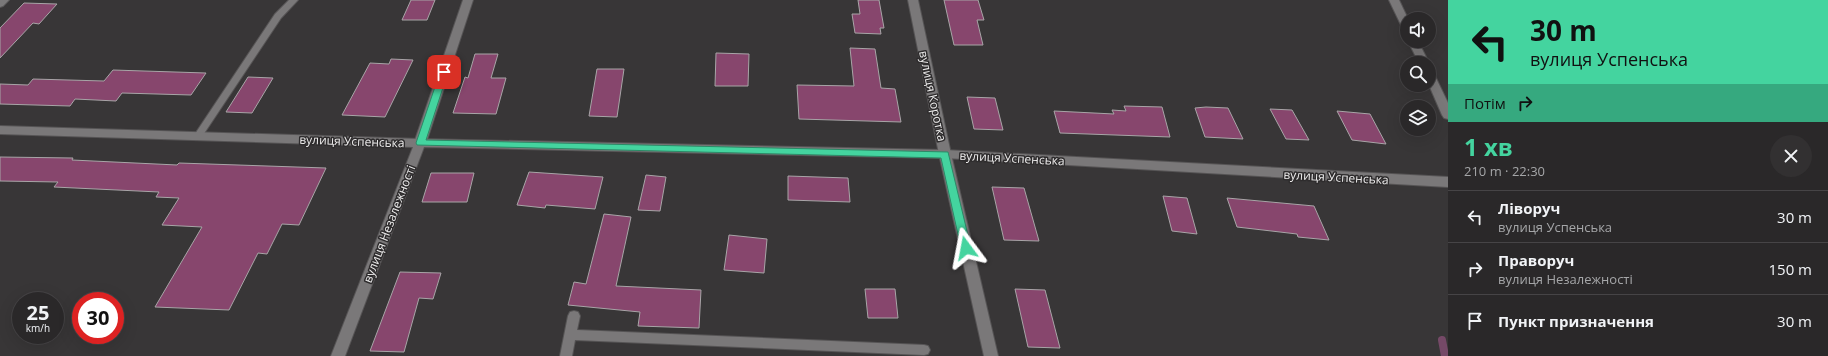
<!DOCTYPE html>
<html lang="uk">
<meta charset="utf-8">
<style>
:root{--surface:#2a2829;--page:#323031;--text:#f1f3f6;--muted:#a5a6a8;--line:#464446;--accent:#44d49f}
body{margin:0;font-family:"Open Sans",sans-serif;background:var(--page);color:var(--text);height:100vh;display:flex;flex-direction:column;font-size:15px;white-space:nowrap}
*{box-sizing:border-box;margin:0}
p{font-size:13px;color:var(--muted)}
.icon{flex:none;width:22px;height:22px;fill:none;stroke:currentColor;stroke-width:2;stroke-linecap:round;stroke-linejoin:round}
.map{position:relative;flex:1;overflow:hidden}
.sheet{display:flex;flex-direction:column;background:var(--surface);width:380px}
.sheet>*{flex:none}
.hud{background:#44d49f;color:#111;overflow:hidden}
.tools{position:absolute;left:1400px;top:12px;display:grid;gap:8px}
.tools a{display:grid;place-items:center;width:36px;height:36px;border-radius:50%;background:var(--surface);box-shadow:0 4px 16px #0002,0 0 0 1px var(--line);font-size:20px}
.speed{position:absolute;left:12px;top:292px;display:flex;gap:8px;font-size:20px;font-weight:700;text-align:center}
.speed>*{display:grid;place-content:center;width:52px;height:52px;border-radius:50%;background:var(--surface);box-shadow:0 4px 16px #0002,0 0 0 1px var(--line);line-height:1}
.speed small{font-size:10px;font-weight:400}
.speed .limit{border:6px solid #d22;background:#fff;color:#111}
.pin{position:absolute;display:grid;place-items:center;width:34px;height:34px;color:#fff;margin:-17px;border-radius:8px;box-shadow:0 2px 6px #0006}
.me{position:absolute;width:44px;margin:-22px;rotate:347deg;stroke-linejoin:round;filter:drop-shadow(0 0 3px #0008)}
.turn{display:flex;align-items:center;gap:14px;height:84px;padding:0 16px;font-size:18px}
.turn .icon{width:52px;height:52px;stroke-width:2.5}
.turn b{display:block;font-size:28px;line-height:34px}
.then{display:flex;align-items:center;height:38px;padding:0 16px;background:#0003;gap:8px;font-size:15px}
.round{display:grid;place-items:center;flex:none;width:42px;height:42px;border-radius:21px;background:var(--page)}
.overview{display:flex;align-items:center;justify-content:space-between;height:68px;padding:0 16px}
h1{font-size:24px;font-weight:700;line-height:30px;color:var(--accent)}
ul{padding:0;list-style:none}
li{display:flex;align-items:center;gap:12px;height:52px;padding:0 16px;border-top:1px solid var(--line)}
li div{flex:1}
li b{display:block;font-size:15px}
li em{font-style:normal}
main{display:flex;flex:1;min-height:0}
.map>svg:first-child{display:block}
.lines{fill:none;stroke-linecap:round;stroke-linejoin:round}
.stream{stroke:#754967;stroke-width:8}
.building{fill:#87466d;stroke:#a8a5a7}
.lane-casing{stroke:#565455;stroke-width:2}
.street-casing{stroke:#565455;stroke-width:2}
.secondary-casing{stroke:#565455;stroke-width:2}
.lane{fill:#7a7879;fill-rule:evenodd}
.street{fill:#7a7879;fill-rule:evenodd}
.secondary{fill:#7a7879;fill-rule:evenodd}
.route{fill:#44d49f;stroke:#2c8a67}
.labels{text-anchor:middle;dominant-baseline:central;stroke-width:3;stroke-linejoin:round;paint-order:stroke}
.street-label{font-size:12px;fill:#eeeded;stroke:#2e2c2d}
</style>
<main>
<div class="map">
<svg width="1448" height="356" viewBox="0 0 1448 356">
<rect width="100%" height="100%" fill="#383637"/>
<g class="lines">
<path class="stream" d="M1442,340l3,16"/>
</g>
<path class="building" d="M411,0h24l-8,20h-25z
M858,0h21l5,28h-4l1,6 -26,-1 -3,-19h8z
M944,0h34l6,20h-7l6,25h-29z
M24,3l33,1 -18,20 -6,-1 -33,35v-30z
M850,48l25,1 6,39 14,1 6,33 -102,-3 -2,-34 57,1z
M716,53l33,1 -1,32h-33z
M475,54h23l-7,24h15l-10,36 -43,-1 12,-36 3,1z
M391,59l22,1 -28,57 -43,-2 28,-52 19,1z
M597,69h27l-7,48 -28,-1z
M113,70l93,3 -15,22 -69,-2 -6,8 -41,-2 -5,7 -70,-2v-20l28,1 5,-6 71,2z
M248,77l25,1 -21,35 -26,-1z
M967,97l28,1 8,32 -29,-1z
M1124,106l38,1 8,30 -110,-4 -6,-22 60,3 -2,-4 14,1z
M1206,107l22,1 15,31 -38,-2 -10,-29z
M1270,109l22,1 17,30 -23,-1z
M1337,111l33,3 16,30 -34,-4z
M0,157l73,1 -1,2 105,5 2,-2 147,5 -27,57 -17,-1 -15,30 -9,-1 -29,57 -74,-3 47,-80 -40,-2 17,-27 -23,-1 3,-5 -105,-5 4,-5 -58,-1z
M529,172l74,5 -8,32 -49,-4 -1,3 -28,-3z
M431,173h43l-7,29h-45z
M646,175l20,2 -6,34 -22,-1z
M788,176l60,2 2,24 -62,-2z
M992,187l32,1 15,53 -35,-1z
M1163,196l24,2 10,36 -25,-3z
M1227,198l87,8 15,34 -31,-3 -1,-3 -60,-7z
M604,214l27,3 -15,69 85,4 -2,38 -61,-2 2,-14 -72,-7 6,-23 12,2z
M729,235l38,4 -3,34 -40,-3z
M400,272l41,1 -8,26 -14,-1 -15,54 -34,-1z
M865,289h30l3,29h-30z
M1015,289l30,1 15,58 -32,-1z"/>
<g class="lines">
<g class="lane-casing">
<path id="lane" d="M289,0h9l-17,18 -80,120h-6l-2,-2 2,-2 80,-120z
M574,311l4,1 2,4 -3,14 347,15 4,1 2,4 -2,4 -4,1 -349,-15 -3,16h-12l8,-40 2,-4z"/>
</g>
<g class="street-casing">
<path id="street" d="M0,0h9l-6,6 -3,1z
M463,0h10l-47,143 -2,3h-8l-2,-3z
M908,0h10l33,154 47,202h-14l-45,-202z
M1389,0h10l9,19 -1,11 -5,-3z
M1408,41h10l11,22h-10z
M1429,70l5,4 14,29v16l-4,-1 -2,-3 -13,-30z"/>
</g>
<g class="secondary-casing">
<path id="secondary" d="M0,126l420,13 525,11 503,27v10l-503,-29 -521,-11 -79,209h-14l82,-209 -413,-13z"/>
</g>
<use href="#lane" class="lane"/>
<use href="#street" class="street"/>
<use href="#secondary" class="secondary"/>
</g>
<path class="route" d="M444,69l4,3 -22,68 522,12 23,96 -2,2h-7l-1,-2 -20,-90 -524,-13 -1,-2 24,-71z"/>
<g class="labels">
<g class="street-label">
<text transform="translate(933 96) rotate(78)">вулиця Коротка</text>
<text transform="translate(352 141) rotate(2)">вулиця Успенська</text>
<text transform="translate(1012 158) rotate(3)">вулиця Успенська</text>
<text transform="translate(1336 177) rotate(3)">вулиця Успенська</text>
<text transform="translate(389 224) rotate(-69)">вулиця Незалежності</text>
</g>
</g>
</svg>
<div class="tools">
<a><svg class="icon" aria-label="sound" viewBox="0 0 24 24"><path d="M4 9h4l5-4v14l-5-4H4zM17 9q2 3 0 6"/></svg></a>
<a><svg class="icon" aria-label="search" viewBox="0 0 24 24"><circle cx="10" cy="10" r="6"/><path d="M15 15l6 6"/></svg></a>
<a><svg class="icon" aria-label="layers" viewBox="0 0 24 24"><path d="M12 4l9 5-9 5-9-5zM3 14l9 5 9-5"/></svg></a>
</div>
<div class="speed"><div>25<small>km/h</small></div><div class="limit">30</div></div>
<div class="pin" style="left:444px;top:72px;background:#d93025"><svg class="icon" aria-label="arrive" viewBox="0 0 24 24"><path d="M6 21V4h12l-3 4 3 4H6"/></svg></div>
<svg class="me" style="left:966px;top:248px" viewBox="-20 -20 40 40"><path d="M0-17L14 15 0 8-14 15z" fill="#44d49f" stroke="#fff" stroke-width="4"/></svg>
</div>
<section class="sheet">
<div class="hud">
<div class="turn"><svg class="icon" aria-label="left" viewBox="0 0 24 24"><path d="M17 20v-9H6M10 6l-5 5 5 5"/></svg><div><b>30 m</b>вулиця Успенська</div></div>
<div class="then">Потім<svg class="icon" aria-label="right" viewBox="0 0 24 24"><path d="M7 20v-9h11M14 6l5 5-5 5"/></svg></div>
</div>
<div class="overview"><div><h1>1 хв</h1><p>210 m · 22:30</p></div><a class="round"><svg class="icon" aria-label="close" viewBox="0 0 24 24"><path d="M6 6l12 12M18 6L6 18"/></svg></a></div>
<ul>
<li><svg class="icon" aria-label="left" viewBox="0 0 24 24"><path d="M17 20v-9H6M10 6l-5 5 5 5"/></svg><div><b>Ліворуч</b><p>вулиця Успенська</p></div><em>30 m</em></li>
<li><svg class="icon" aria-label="right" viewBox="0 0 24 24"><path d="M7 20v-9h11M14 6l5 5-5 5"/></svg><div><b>Праворуч</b><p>вулиця Незалежності</p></div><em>150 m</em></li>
<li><svg class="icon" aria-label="arrive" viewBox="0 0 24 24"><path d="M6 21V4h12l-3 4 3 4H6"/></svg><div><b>Пункт призначення</b></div><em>30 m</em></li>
</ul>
</section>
</main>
